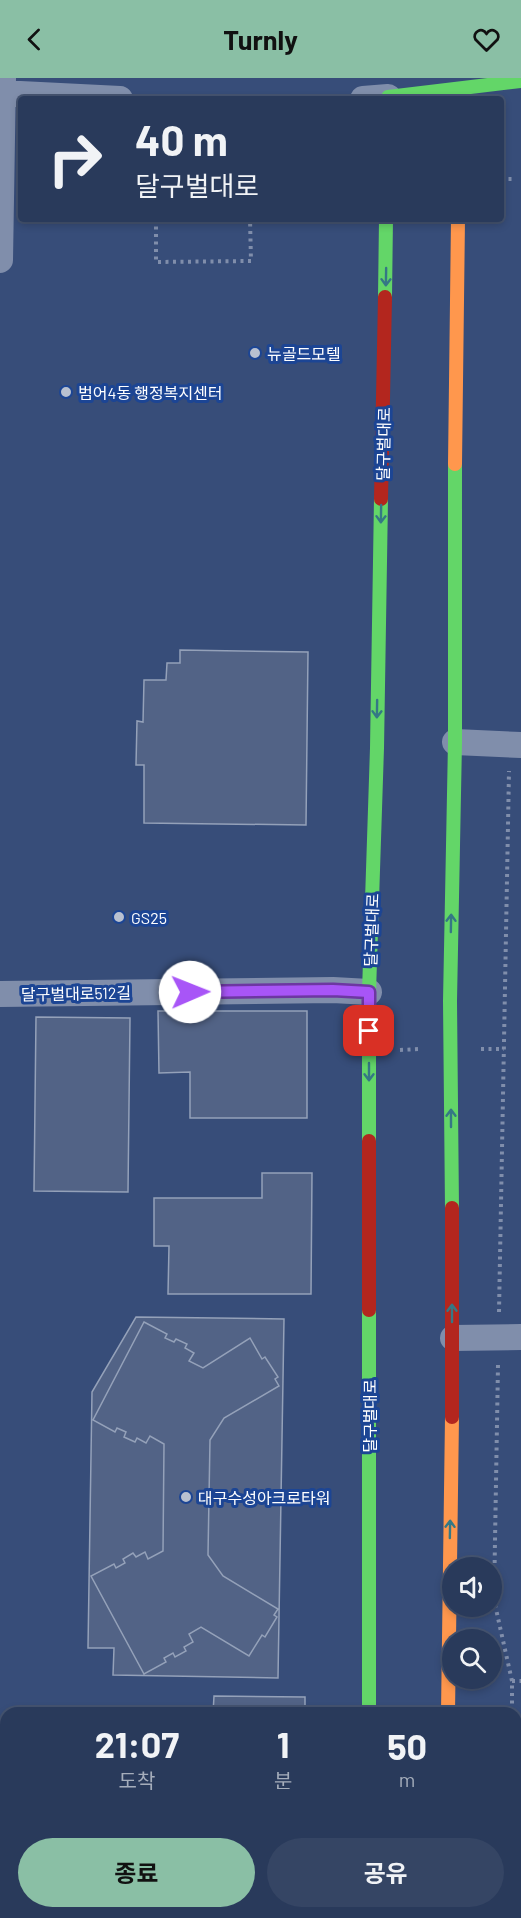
<!DOCTYPE html>
<html lang="ko">
<meta charset="utf-8">
<style>
:root{--surface:#293a5b;--page:#354564;--text:#f1f3f6;--muted:#a5adbb;--line:#455471;--accent:#8abfa5}
body{margin:0;font-family:Barlow,"Noto Sans KR",sans-serif;background:var(--page);color:var(--text);height:100vh;display:flex;flex-direction:column;font-size:22px;white-space:nowrap}
*{box-sizing:border-box;margin:0}
p{font-size:20px;color:var(--muted)}
.icon{flex:none;width:33px;height:33px;fill:none;stroke:currentColor;stroke-width:2;stroke-linecap:round;stroke-linejoin:round}
.map{position:relative;flex:1;overflow:hidden}
.side{position:absolute;left:0px;top:1629px;width:522px;height:212px;display:flex;flex-direction:column;background:var(--surface);border-radius:18px 18px 0 0;box-shadow:0 3px 9px #0003,0 0 0 2px var(--line)}
.side>*{flex:none}
.top-card{position:absolute;left:18px;top:18px;width:486px;height:126px;border-radius:6px;box-shadow:0 3px 9px #0003,0 0 0 2px var(--line);background:#293a5b;color:var(--text);overflow:hidden}
.fabs{position:absolute;left:442px;top:1479px;display:grid;gap:12px}
.fabs a{display:grid;place-items:center;width:60px;height:60px;border-radius:50%;background:var(--surface);box-shadow:0 3px 9px #0003,0 0 0 2px var(--line);font-size:30px}
.pin{position:absolute;display:grid;place-items:center;width:51px;height:51px;color:#fff;margin:-26px;border-radius:12px;box-shadow:0 3px 9px #0006}
.me{position:absolute;width:66px;margin:-33px;rotate:89deg;stroke-linejoin:round;filter:drop-shadow(0 0 4px #0008)}
.turn{display:flex;align-items:center;gap:21px;height:126px;padding:0 18px;font-size:27px}
.turn .icon{width:78px;height:78px;stroke-width:2.5}
.turn b{display:block;font-size:42px;line-height:51px}
.eta{display:flex;justify-content:space-evenly;align-items:center;height:102px;text-align:center}
.eta b{font-size:36px;font-weight:700;line-height:42px}
.cta{display:flex;gap:12px;margin-top:auto;padding:12px 18px}
.cta a{flex:1;height:69px;border-radius:36px;background:var(--accent);color:#111;font-size:24px;font-weight:700;line-height:69px;text-align:center}
.cta a+a{background:var(--page);color:var(--text)}
header{display:flex;justify-content:space-between;align-items:center;height:78px;padding:0 18px;background:var(--accent);color:#111;font-size:27px;font-weight:700}
.map>svg:first-child{display:block}
.building{fill:#526386;stroke:#94a1b9;stroke-width:1.5}
.lines{fill:none;stroke-linecap:round;stroke-linejoin:round}
.path{stroke:#808eab;stroke-width:4;stroke-dasharray:3 4.5;stroke-linecap:butt}
.street{stroke:#808eab;stroke-width:26}
.fast{stroke:#63d668;stroke-width:14}
.slow{stroke:#ff974d;stroke-width:14}
.jam{stroke:#b3261e;stroke-width:14}
.oneway{stroke:#357885}
.route-casing{stroke:#6d37a1;stroke-width:15}
.route{stroke:#a855f7;stroke-width:10}
.poi-dot{fill:#b9c1d0;stroke:#1c4594;stroke-width:2}
.labels{text-anchor:middle;dominant-baseline:central;stroke-width:6;stroke-linejoin:round;paint-order:stroke}
.poi-label{font-size:16px;fill:#fff;stroke:#1c4594;text-anchor:start}
.street-label{font-size:16px;fill:#fff;stroke:#1c4594}
</style>
<header><svg class="icon" aria-label="back" viewBox="0 0 24 24"><path d="M15 5l-7 7 7 7"/></svg>Turnly<svg class="icon" aria-label="heart" viewBox="0 0 24 24"><path d="M12 20l-8-8c-3-5 5-10 8-4 3-6 11-1 8 4z"/></svg></header>
<div class="map">
<svg width="521" height="1840" viewBox="0 0 521 1840">
<rect width="100%" height="100%" fill="#374d79"/>
<path class="building" d="M180,572l128,2 -2,173 -162,-2v-58h-8l1,-44 6,1 1,-42h22l1,-17h13z
M158,933h149v107h-117v-46l-31,1z
M36,939l94,1 -2,174 -94,-1z
M262,1095h50l-1,121h-143l1,-48h-15v-48h108z
M136,1239l148,2 -6,359 -165,-3 1,-27h-26l4,-256z
M144,1244l23,12 -2,4 9,4 2,-3 11,5 -2,4 9,5 -5,8 14,7 47,-30 12,21 3,-2 13,20 -3,2 4,7 -55,32 -14,22 -2,115 15,21 55,33 -4,6 3,2 -12,20 -3,-2 -13,21 -48,-29 -12,7 4,8 -9,5 2,4 -11,6 -2,-4 -9,5 2,4 -22,12 -53,-98 23,-12 2,4 9,-5 -2,-4 10,-6 3,4 9,-5 3,7 15,-8 1,-107 -14,-8 -4,7 -9,-5 -2,4 -11,-5 2,-5 -9,-4 -2,4 -22,-12z
M214,1618l91,1v16h-92z
M183,1834h53l-10,6h-40z
M250,1834h59v6h-58z"/>
<g class="lines">
<path class="path" d="M501,101h13
M156,141v43l95,-1 -1,-42
M481,971h23
M400,972l20,-1
M499,1234l10,-541
M498,1287l-4,235 18,81v32
M512,1603h9
M507,1840v-6"/>
<path class="street" d="M0,15l120,6
M363,21l25,-2
M0,182l3,-182
M455,664l66,3
M0,916l333,-4 36,2
M453,1260l68,-1
M10,1840l11,-6"/>
<path class="fast" d="M388,19l133,-16
M385,219l1,-78
M369,1063v-149l8,-244 4,-249
M452,1130l-2,-207 5,-259v-278
M369,1232v403
M0,1687l6,11
M87,1834l3,6
M447,1834v6
M364,1840l1,-6"/>
<path class="slow" d="M455,386l3,-245
M448,1635l4,-296"/>
<path class="jam" d="M381,421l4,-202
M369,1063v169
M452,1130v209"/>
</g>
<defs><path id="oneway-shaft" d="M-6 0H5M1.5-3L5.5 0L1.5 3" fill="none" stroke-width="1.6" stroke-linecap="round" stroke-linejoin="round" transform="scale(1.5)"/></defs>
<g class="oneway">
<use href="#oneway-shaft" transform="translate(386 199) rotate(91)"/>
<use href="#oneway-shaft" transform="translate(381 436) rotate(91)"/>
<use href="#oneway-shaft" transform="translate(377 631) rotate(91)"/>
<use href="#oneway-shaft" transform="translate(451 845) rotate(-89)"/>
<use href="#oneway-shaft" transform="translate(369 994) rotate(90)"/>
<use href="#oneway-shaft" transform="translate(451 1040) rotate(-90)"/>
<use href="#oneway-shaft" transform="translate(452 1235) rotate(-90)"/>
<use href="#oneway-shaft" transform="translate(450 1451) rotate(-89)"/>
</g>
<g class="lines">
<g class="route-casing">
<path id="route" d="M190,914l143,-2 36,2v39"/>
</g>
<use href="#route" class="route"/>
</g>
<g class="poi-dot">
<circle cx="255" cy="275" r="6"/>
<circle cx="66" cy="314" r="6"/>
<circle cx="119" cy="839" r="6"/>
<circle cx="186" cy="1419" r="6"/>
</g>
<g class="labels">
<g class="poi-label">
<text x="267" y="275">뉴골드모텔</text>
<text x="78" y="314">범어4동 행정복지센터</text>
<text x="131" y="839">GS25</text>
<text x="198" y="1419">대구수성아크로타워</text>
</g>
<g class="street-label">
<text transform="translate(383 366) rotate(-89)">달구벌대로</text>
<text transform="translate(371 852) rotate(-88)">달구벌대로</text>
<text transform="translate(76 915) rotate(-1)">달구벌대로512길</text>
<text transform="translate(369 1338) rotate(-90)">달구벌대로</text>
</g>
</g>
</svg>
<div class="fabs">
<a><svg class="icon" aria-label="sound" viewBox="0 0 24 24"><path d="M4 9h4l5-4v14l-5-4H4zM17 9q2 3 0 6"/></svg></a>
<a><svg class="icon" aria-label="search" viewBox="0 0 24 24"><circle cx="10" cy="10" r="6"/><path d="M15 15l6 6"/></svg></a>
</div>
<div class="pin" style="left:369px;top:953px;background:#d93025"><svg class="icon" aria-label="arrive" viewBox="0 0 24 24"><path d="M6 21V4h12l-3 4 3 4H6"/></svg></div>
<svg class="me" style="left:190px;top:914px" viewBox="-20 -20 40 40"><circle r="19" fill="#fff"/><path d="M0-13L10 11 0 6-10 11z" fill="#a855f7"/></svg>
<div class="top-card">
<div class="turn"><svg class="icon" aria-label="right" viewBox="0 0 24 24"><path d="M7 20v-9h11M14 6l5 5-5 5"/></svg><div><b>40 m</b>달구벌대로</div></div>
</div>
<section class="side">
<div class="eta">
<div><b>21:07</b><p>도착</p></div>
<div><b>1</b><p>분</p></div>
<div><b>50</b><p>m</p></div>
</div>
<div class="cta"><a>종료</a><a>공유</a></div>
</section>
</div>
